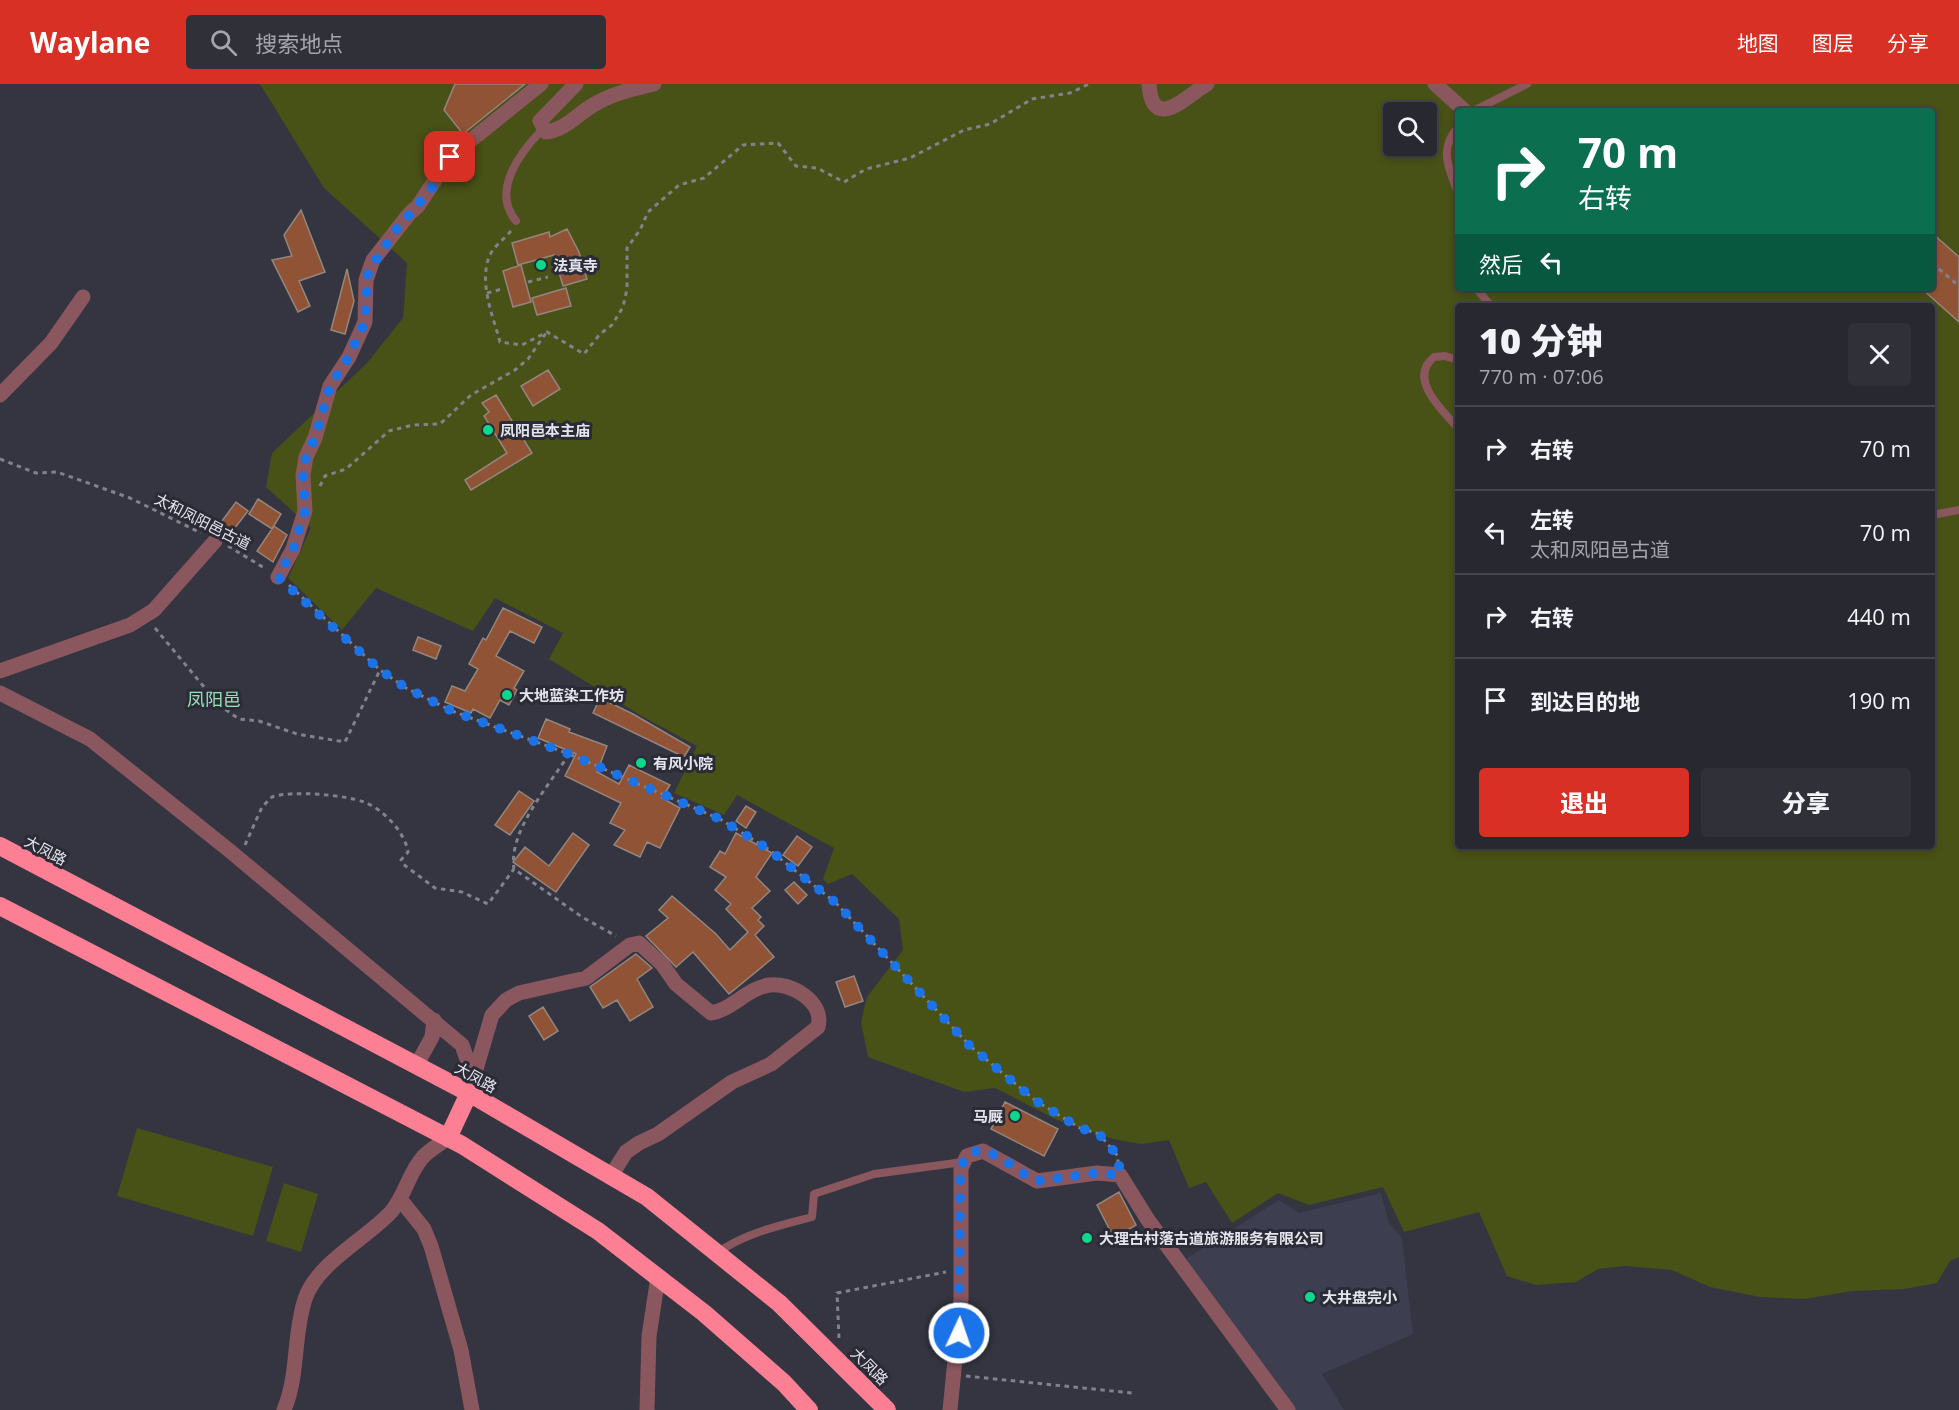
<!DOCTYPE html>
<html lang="zh">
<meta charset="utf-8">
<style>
:root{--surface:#272830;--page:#2f3038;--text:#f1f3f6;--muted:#a4a6ab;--line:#43444c;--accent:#d93025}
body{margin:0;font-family:"Open Sans","Noto Sans SC",sans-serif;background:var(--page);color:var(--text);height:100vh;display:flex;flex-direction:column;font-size:22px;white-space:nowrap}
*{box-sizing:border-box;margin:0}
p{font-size:20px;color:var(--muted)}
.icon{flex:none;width:33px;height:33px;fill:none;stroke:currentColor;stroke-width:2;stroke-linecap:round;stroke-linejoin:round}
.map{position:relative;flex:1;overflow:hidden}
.panel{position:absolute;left:1455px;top:219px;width:480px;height:546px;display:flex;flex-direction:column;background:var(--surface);border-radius:6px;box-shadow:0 3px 9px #0003,0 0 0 2px var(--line)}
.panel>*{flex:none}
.hud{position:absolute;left:1455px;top:24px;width:480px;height:183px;border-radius:6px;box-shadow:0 3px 9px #0003,0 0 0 2px var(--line);background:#0b6e4f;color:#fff;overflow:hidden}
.fabs{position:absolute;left:1383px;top:18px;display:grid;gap:12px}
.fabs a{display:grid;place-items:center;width:54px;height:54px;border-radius:6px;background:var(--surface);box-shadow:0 3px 9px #0003,0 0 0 2px var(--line);font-size:30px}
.pin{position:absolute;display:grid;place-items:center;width:51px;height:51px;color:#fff;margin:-26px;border-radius:12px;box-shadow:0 3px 9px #0006}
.me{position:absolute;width:66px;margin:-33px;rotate:3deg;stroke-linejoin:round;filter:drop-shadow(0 0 4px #0008)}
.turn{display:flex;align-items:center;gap:21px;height:126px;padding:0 24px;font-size:27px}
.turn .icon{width:78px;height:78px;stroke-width:2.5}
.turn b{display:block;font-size:42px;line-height:51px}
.then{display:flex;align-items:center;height:57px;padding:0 24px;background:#0003;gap:12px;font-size:22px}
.round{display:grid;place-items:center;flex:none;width:63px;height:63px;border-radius:6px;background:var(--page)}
.headline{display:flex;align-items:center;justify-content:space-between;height:102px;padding:0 24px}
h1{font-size:36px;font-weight:800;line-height:45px}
.action{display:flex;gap:12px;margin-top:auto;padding:12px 24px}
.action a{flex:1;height:69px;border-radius:6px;background:var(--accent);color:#fff;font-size:24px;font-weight:800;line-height:69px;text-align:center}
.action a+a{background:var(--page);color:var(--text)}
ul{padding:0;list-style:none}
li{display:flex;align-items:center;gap:18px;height:84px;padding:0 24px;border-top:2px solid var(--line)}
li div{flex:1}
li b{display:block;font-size:22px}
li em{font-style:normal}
header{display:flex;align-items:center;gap:36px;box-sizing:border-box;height:84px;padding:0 30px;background:var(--accent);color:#fff}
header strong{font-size:28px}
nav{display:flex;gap:33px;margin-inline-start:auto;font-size:21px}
.search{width:420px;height:54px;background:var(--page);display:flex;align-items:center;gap:15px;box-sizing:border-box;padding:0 21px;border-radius:6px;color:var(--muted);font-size:22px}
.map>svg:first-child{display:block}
.built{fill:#3d3e4f}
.green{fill:#485116;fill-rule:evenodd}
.building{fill:#905335;stroke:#94867f;stroke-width:1.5}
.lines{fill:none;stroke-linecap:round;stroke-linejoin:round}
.path{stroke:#81828b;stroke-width:3;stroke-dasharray:4.5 4.5;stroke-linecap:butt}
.lane{stroke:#8b575e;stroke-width:8}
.street{stroke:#8b575e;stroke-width:15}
.highway{stroke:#fc7f93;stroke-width:18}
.route{stroke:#1a73e8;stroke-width:10;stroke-dasharray:0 18}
.poi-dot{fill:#0ad98b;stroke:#2a2b36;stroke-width:2}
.labels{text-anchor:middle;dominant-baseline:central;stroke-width:6;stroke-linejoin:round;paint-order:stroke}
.poi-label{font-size:15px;font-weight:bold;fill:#e4e5ec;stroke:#2a2b36;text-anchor:start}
.street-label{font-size:15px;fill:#e4e5ec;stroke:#2a2b36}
.quarter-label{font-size:18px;fill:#93e1b5;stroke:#2a2b36}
</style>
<header>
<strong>Waylane</strong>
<div class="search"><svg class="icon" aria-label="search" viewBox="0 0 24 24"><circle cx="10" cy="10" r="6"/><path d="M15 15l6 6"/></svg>搜索地点</div>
<nav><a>地图</a><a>图层</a><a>分享</a></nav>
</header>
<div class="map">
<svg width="1959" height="1326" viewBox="0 0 1959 1326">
<rect width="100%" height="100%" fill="#343540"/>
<path class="built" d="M1381,1109l8,30 13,15 11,96 -91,40 22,36h-51l-109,-150 95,-60 20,13z"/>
<path class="green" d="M260,0h1699v1173l-9,4 -13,22 -33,6 -52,2 -47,8 -45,-2 -50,-10 -38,-17 -47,-4 -27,3 -22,13 -40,3 -29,-9 -28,-64 -75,20 -21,-45 -74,18 -31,-12 -46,30 -26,-41 -17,6 -20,-48 -28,4 -28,-5 -56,-19 -62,-32 -31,4 -96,-35 -7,-35 6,-25 36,-47 -4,-31 -47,-45 -24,10 -5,-5 11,-31 -97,-53 -13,20 -50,-22 23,-47 -52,-28 -96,-59 14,-26 -68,-35 -22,33 -97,-43 -34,42 -54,-52 23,-50 -45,-41 6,-34 95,-90 36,-45 4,-55 -83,-75zM1458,27h474v177h-474zM1394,28h32v34h-32zM1458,222h474v540h-474z
M137,1044l136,39 -20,69 -136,-40z
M284,1099l34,11 -17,58 -35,-11z"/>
<path class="building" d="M455,0h70l-62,50 -19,-24z
M301,126l24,62 -26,9 11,25 -12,6 -26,-52 20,-4 -8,-21z
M567,145l12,23 8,27 -24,7 -9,-31 -36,10 -6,-22 37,-11 1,5z
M1932,149l27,24v65l-38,-34h11z
M521,181l10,37 -18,5 -10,-36z
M347,185l7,32 -9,33 -14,-4z
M566,204l5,18 -34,9 -5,-17z
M548,286l12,19 -27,17 -12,-20z
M496,311l36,58 -61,37 -6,-10 42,-27 -23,-37 5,-4 -7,-9z
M258,415l23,15 -9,15 -23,-15z
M236,418l12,9 -17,22 -12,-8z
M274,442l13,9 -14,27 -16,-11z
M503,524l39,19 -8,16 -24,-12 -14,25 28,15 -10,17 3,2 -8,15 -9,-5 -10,18 -17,-9 -2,4 -26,-11 7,-16 13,5 13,-22 -9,-5 14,-26 3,2z
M418,553l23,9 -5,13 -23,-9z
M600,614l33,16 57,33 -6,10 -91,-44z
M546,635l24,10 -1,3 38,14 -10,26 22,12 10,-19 41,20 -8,13 18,10 -20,40 -13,-6 -7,15 -26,-12 11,-15 -15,-7 11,-20 -56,-27 11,-22 -38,-16z
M519,707l15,10 -24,34 -15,-10z
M746,722l10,6 -10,16 -10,-7z
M573,749l16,12 -33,47 -43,-30 12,-15 24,19z
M736,749l36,20 -16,24 14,14 -18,17 9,9 -3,3 6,6 -9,9 19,22 -45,37 -36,-42 -17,15 -30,-31 22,-18 -9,-8 13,-14 44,38 14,16 18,-18 -22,-23 5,-5 -16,-14 11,-13 -16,-10 10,-16 5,3z
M797,752l15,11 -14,19 -15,-11z
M794,798l13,13 -9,9 -13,-14z
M636,870l16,14 -15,11 16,28 -23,14 -13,-21 -14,8 -13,-21z
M854,892l9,25 -18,6 -9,-25z
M543,923l15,24 -14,9 -15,-24z
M1005,1018l53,27 -14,27 -53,-27z
M1119,1108l17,33 -22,13 -17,-33z"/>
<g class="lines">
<path class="path" d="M511,147c-7,8 -18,16 -22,26 -10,27 4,59 11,85l22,3 25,-13 37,22 16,-20 12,-9 11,-18 4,-18v-41l13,-18 8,-18 31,-27 25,-7 39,-33 35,-2 18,23 21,2 27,14 22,-13 44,-11 54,-28 26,-6 42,-25 38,-6 19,-9
M1932,179l27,23
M528,198l20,-5
M487,209l15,-4
M0,375l36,14 21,-1 73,26 71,35
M320,402l5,-10 21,-7 43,-38 24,-6 27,-1 31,-29 44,-25 13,-11 18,-26
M228,462l38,23
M289,501l91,85 26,18 46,23 117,43 151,65 48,30 68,54 134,143 66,55 44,27 19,6 19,22v6
M155,544l64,77 20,14 20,2 38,13 48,8 35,-72
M569,670c-20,32 -61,77 -55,115l68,48 34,19
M245,761l17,-38 10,-10c20,-7 73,-2 92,5 19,7 41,30 44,50l-7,8 2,4 32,24 27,4 26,12 26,-35
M839,1254l-2,-45 109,-21
M966,1292l166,17"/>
<path class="lane" d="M1473,27l54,-27
M1458,43c-20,23 -9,41 0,66
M516,137c-25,-30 4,-69 27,-92
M1476,204l15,18
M1458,276l-13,-4 -11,1c-27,22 9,54 24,71
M1932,431l27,-5
M717,1169c28,-20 61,-27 95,-36l2,-23 60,-20 89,-12"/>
<path class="street" d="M576,0l-36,37 6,11c20,-2 32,-19 49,-28 18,-11 39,-15 59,-20
M1149,0c3,51 40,10 58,0
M1435,0l30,27
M0,311l51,-52 32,-46
M278,493l15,-28 12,-38 -2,-36 3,-18 9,-19 15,-52 19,-29 16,-35 1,-42 7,-20 36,-46 9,-8 32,-49 91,-73
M0,587l130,-46 24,-15 61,-69
M0,609l90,46 140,112 232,194 8,23 -1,13
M416,982l16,-29 2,-17
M469,1009l23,-78 14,-15 13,-7 67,-15 44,-33 9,-2 23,21 14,20 35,29c21,-3 35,-24 58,-28 22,-3 56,17 49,42l-47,37 -39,18 -74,52 -19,9 -13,9 -15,24
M400,1115l24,30 7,17 30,104 11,60
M284,1326c15,-36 9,-75 21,-111 12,-36 61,-60 86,-87 14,-16 18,-40 32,-55 6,-7 17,-13 25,-19
M647,1326l2,-74 9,-59
M950,1326l11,-111v-131l6,-12 16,-5 54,30 60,-8 23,2 28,45 140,190"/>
<path class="highway" d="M0,762l469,247 178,104 132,106 108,107
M0,822l462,239 136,86 106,82 80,70 25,27
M448,1054l21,-45"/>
</g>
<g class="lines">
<path class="route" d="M450,73l-18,31 -35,41 -29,43 -3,50 -16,35 -19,29 -15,52 -9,19 -3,18 2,36 -12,38 -15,28 102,93 26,18 46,23 117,43 151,65 48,30 68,54 134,143 66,55 44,27 19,6 19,22 2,19 -23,-2 -60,8c-19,-6 -53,-47 -73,-22l-4,18 -1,156"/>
</g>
<g class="poi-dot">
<circle cx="541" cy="181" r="6"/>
<circle cx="488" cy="346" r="6"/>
<circle cx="507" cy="611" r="6"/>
<circle cx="641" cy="679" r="6"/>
<circle cx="1015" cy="1032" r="6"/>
<circle cx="1087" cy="1154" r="6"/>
<circle cx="1310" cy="1213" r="6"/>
</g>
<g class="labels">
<g class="poi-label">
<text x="553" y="181">法真寺</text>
<text x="500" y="346">凤阳邑本主庙</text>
<text x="519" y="611">大地蓝染工作坊</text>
<text x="653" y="679">有风小院</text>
<text x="1003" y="1032" text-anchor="end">马厩</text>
<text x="1099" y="1154">大理古村落古道旅游服务有限公司</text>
<text x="1322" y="1213">大井盘完小</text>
</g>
<g class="street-label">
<text transform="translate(203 437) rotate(27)">太和凤阳邑古道</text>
<text transform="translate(46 766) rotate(28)">大凤路</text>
<text transform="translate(476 993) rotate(29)">大凤路</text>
<text transform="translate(870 1282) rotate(45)">大凤路</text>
</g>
<g class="quarter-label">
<text x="214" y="615">凤阳邑</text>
</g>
</g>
</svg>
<div class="fabs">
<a><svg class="icon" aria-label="search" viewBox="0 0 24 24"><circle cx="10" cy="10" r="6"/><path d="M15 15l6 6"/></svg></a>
</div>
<div class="pin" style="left:450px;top:73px;background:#d93025"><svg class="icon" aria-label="arrive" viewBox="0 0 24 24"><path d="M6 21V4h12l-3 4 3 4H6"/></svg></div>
<svg class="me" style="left:959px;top:1249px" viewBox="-20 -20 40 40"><circle r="17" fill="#1a73e8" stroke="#fff" stroke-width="3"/><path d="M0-11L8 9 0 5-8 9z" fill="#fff"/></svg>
<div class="hud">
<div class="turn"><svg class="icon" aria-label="right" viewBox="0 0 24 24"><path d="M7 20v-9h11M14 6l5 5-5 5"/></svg><div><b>70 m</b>右转</div></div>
<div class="then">然后<svg class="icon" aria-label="left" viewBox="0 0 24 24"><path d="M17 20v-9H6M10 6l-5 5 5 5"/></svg></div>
</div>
<section class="panel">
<div class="headline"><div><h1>10 分钟</h1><p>770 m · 07:06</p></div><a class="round"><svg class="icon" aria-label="close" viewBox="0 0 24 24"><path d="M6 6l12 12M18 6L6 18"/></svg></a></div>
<ul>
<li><svg class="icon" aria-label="right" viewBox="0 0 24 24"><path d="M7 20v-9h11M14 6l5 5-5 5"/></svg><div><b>右转</b></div><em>70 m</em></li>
<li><svg class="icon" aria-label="left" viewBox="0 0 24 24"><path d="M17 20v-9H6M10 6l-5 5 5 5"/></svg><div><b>左转</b><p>太和凤阳邑古道</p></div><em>70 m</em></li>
<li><svg class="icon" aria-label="right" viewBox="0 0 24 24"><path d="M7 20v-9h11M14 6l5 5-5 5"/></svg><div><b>右转</b></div><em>440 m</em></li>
<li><svg class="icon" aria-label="arrive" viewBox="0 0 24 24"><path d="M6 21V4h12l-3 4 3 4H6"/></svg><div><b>到达目的地</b></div><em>190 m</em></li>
</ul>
<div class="action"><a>退出</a><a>分享</a></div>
</section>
</div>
